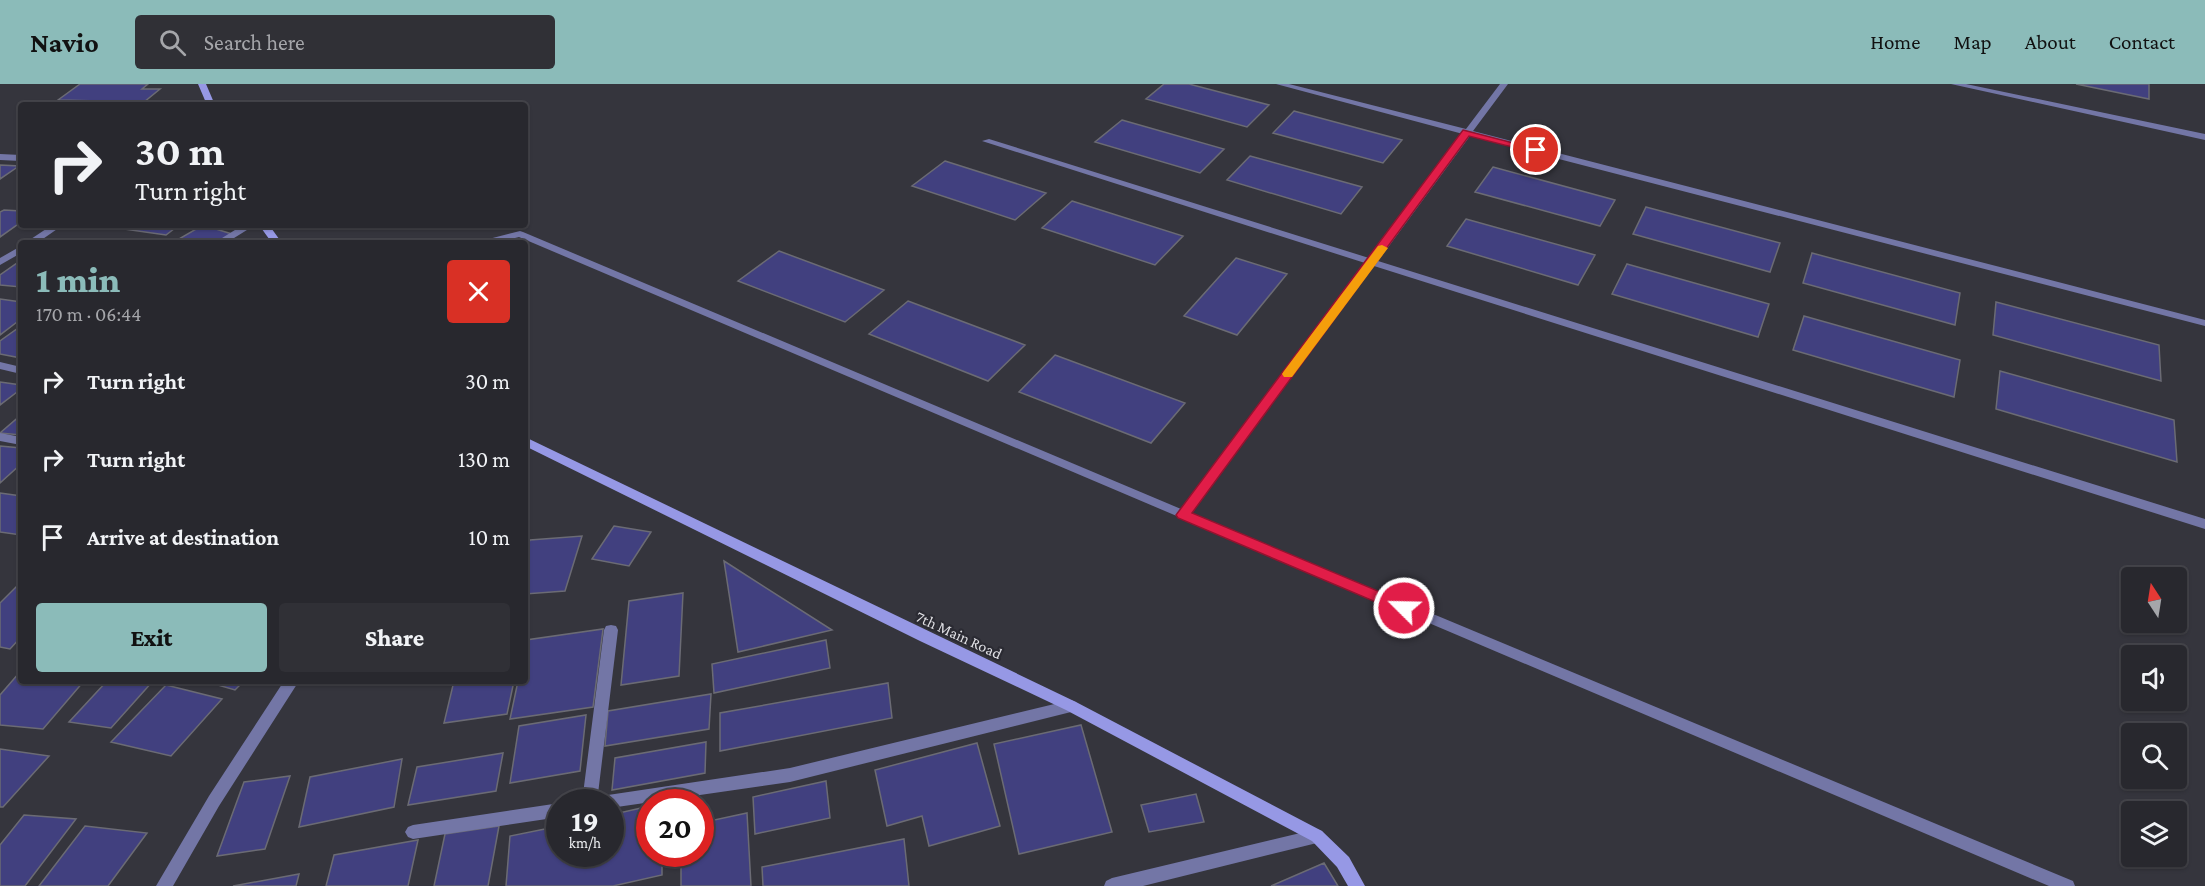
<!DOCTYPE html>
<meta charset="utf-8">
<style>
:root{--surface:#28282e;--page:#303036;--text:#f1f3f6;--muted:#a5a6aa;--line:#44444a;--accent:#8bbbb9}
body{margin:0;font-family:"Crimson Pro",serif;background:var(--page);color:var(--text);height:100vh;display:flex;flex-direction:column;font-size:22px;white-space:nowrap}
*{box-sizing:border-box;margin:0}
p{font-size:20px;color:var(--muted)}
.icon{flex:none;width:33px;height:33px;fill:none;stroke:currentColor;stroke-width:2;stroke-linecap:round;stroke-linejoin:round}
.map{position:relative;flex:1;overflow:hidden}
.details{position:absolute;left:18px;top:156px;width:510px;height:444px;display:flex;flex-direction:column;background:var(--surface);border-radius:6px;box-shadow:0 2px 4px #0004,0 0 0 2px var(--line)}
.details>*{flex:none}
.banner{position:absolute;left:18px;top:18px;width:510px;height:126px;border-radius:6px;box-shadow:0 2px 4px #0004,0 0 0 2px var(--line);background:#28282e;color:var(--text);overflow:hidden}
.needle{width:39px;rotate:348deg}
.tools{position:absolute;left:2121px;top:483px;display:grid;gap:12px}
.tools a{display:grid;place-items:center;width:66px;height:66px;border-radius:6px;background:var(--surface);box-shadow:0 2px 4px #0004,0 0 0 2px var(--line);font-size:30px}
.speed{position:absolute;left:546px;top:705px;display:flex;gap:12px;font-size:30px;font-weight:700;text-align:center}
.speed>*{display:grid;place-content:center;width:78px;height:78px;border-radius:50%;background:var(--surface);box-shadow:0 2px 4px #0004,0 0 0 2px var(--line);line-height:1}
.speed small{font-size:15px;font-weight:400}
.speed .limit{border:9px solid #d22;background:#fff;color:#111}
.pin{position:absolute;display:grid;place-items:center;width:51px;height:51px;color:#fff;margin:-26px;border:3px solid #fff;border-radius:50%;box-shadow:0 2px 6px #0007}
.me{position:absolute;width:66px;margin:-33px;rotate:293deg;stroke-linejoin:round;filter:drop-shadow(0 0 4px #0008)}
.turn{display:flex;align-items:center;gap:21px;height:126px;padding:0 18px;font-size:27px}
.turn .icon{width:78px;height:78px;stroke-width:2.5}
.turn b{display:block;font-size:42px;line-height:51px}
.round{display:grid;place-items:center;flex:none;width:63px;height:63px;border-radius:6px;background:var(--page)}
.overview{display:flex;align-items:center;justify-content:space-between;height:102px;padding:0 18px}
h1{font-size:36px;font-weight:800;line-height:45px;color:var(--accent)}
.button{display:flex;gap:12px;margin-top:auto;padding:12px 18px}
.button a{flex:1;height:69px;border-radius:6px;background:var(--accent);color:#111;font-size:24px;font-weight:800;line-height:69px;text-align:center}
.button a+a{background:var(--page);color:var(--text)}
ul{padding:0;list-style:none}
li{display:flex;align-items:center;gap:18px;height:78px;padding:0 18px}
li div{flex:1}
li b{display:block;font-size:22px}
li em{font-style:normal}
header{display:flex;align-items:center;gap:36px;box-sizing:border-box;height:84px;padding:0 30px;background:var(--accent);color:#111}
header strong{font-size:28px}
nav{display:flex;gap:33px;margin-inline-start:auto;font-size:21px}
.search{width:420px;height:54px;background:var(--page);display:flex;align-items:center;gap:15px;box-sizing:border-box;padding:0 21px;border-radius:6px;color:var(--muted);font-size:22px}
.map>svg:first-child{display:block}
.building{fill:#41407f;stroke:#6b6b74;stroke-width:1.5}
.lines{fill:none;stroke-linecap:round;stroke-linejoin:round}
.lane{fill:#7376a6;fill-rule:evenodd}
.street{fill:#7376a6;fill-rule:evenodd}
.secondary{fill:#9698e5;fill-rule:evenodd}
.route{fill:#e11d48;stroke:#92132f;stroke-width:1.5}
.slow{fill:#f59e0b}
.labels{text-anchor:middle;dominant-baseline:central;stroke-width:4.5;stroke-linejoin:round;paint-order:stroke}
.street-label{font-size:16px;fill:#dfdfe4;stroke:#2b2b33}
</style>
<header>
<strong>Navio</strong>
<div class="search"><svg class="icon" aria-label="search" viewBox="0 0 24 24"><circle cx="10" cy="10" r="6"/><path d="M15 15l6 6"/></svg>Search here</div>
<nav><a>Home</a><a>Map</a><a>About</a><a>Contact</a></nav>
</header>
<div class="map">
<svg width="2205" height="802" viewBox="0 0 2205 802">
<rect width="100%" height="100%" fill="#35353d"/>
<path class="building" d="M80,0h68l-6,5h18l-16,13 -86,-2z
M1164,0h25l80,21 -22,22 -101,-28z
M2076,0h73v15z
M1294,27l108,29 -19,23 -110,-30z
M1122,36l102,29 -24,24 -105,-31z
M1250,72l112,31 -21,27 -114,-34z
M945,77l101,32 -31,27 -103,-34z
M0,81l19,1 -19,13z
M1493,83l122,33 -15,26 -125,-34z
M1072,117l111,35 -28,29 -113,-37z
M1646,123l134,36 -10,29 -137,-38z
M4,126l17,1v11l-21,15v-25z
M1466,135l129,36 -17,30 -131,-39z
M96,141h83l-13,10z
M203,141l29,9 -16,9h-44z
M779,167l105,39 -39,32 -107,-41z
M1812,169l148,40 -5,32 -152,-42z
M1236,174l51,16 -50,61 -53,-19z
M20,177l1,26 -21,-2v-10z
M1627,180l142,40 -11,33 -146,-43z
M0,215l21,3v17l-21,16z
M908,217l117,44 -37,36 -119,-47z
M1996,218l163,43 2,36 -168,-46z
M1804,232l156,44 -6,37 -161,-47z
M21,242v32l-21,-4v-13z
M1055,271l130,48 -34,40 -132,-51z
M2000,287l174,49 3,42 -181,-53z
M0,298l21,3v4l-21,16z
M21,331v20l-21,-2z
M0,362l21,2v16l-21,19z
M0,409l21,3v39l-21,-3z
M614,442l37,6 -22,34 -37,-7z
M582,452l-17,55 -40,3v-42l5,-12z
M724,477l108,69 -94,22z
M21,498v55l-11,12 -10,-2v-44z
M683,509l-4,83 -58,9 8,-84z
M603,545l-10,78 -83,12 8,-38h7l1,-41z
M826,556l4,28 -116,25 -2,-29z
M19,589l2,8h63l-41,48 -43,-4v-30z
M107,597h46l-42,47 -42,-6z
M204,597h40l-9,9z
M454,597h60l-7,33 -63,9z
M888,599l4,35 -172,33v-38z
M166,601l56,14 -51,57 -60,-14z
M711,610l-2,35 -104,17 3,-35z
M586,631l-6,56 -70,12 9,-57z
M1081,641l31,107 -93,22 -25,-110z
M706,658l-1,31 -93,17 3,-32z
M977,659l23,83 -71,20 -7,-30 -35,10 -12,-56z
M0,665l49,7 -46,51h-3z
M503,669l-7,38 -88,14 9,-38z
M402,675l-8,48 -95,20 11,-50z
M290,692l-25,73 -48,7 27,-74z
M826,697l4,37 -75,16 -2,-37z
M1196,710l8,28 -55,10 -8,-27z
M650,722v48h12v21l-49,11h-107l4,-50 50,-10v28h50v-39z
M747,729l4,73h-70v-32h19v-31z
M24,731l52,4 -51,67h-25v-41z
M85,742l62,7 -39,53h-69z
M499,742l-11,60h-54l11,-52z
M904,755l5,47h-146l-1,-19z
M418,756l-10,46h-82l8,-31z
M1324,779l14,23h-67z
M299,790l-3,12h-63z"/>
<g class="lines">
<path class="lane" d="M1276,0h13l177,45 34,-45h8l-35,47 732,189v6l-735,-190 -92,125 827,258v10l-831,-263 -183,247 882,368 2,5h-26l-1530,-649 -23,6h-17l2,-2 39,-10 3,1 658,277 184,-246 -383,-122 7,-2 380,119 94,-124z
M1951,0h15l239,50v6z"/>
<path class="street" d="M0,70l21,1v6l-21,-1z
M52,141h11l-26,18h-12z
M243,141h12l-29,18h-12z
M21,162v7l-21,12v-7z
M0,278l21,5v7l-21,-5z
M0,349l21,4v8l-21,-4z
M611,541l5,1 2,4 -21,172h-15l22,-172 2,-4z
M284,597h15l-80,125 -46,80h-17l53,-90z
M1071,616l5,2 2,4 -2,4 -5,2 -281,70 -180,26v-6h-10l3,-5 5,-2 182,-27z
M560,719v14l-147,22 -5,-2 -3,-5 3,-5 5,-2z
M1317,745l5,2 3,5 -3,5 -5,2 -174,43h-39l2,-5 6,-3z"/>
<path class="secondary" d="M198,0h8l9,21h-8z
M259,141h10l13,18h-10z
M525,353l551,265 246,129 27,26 16,29h-17l-11,-19 -25,-26 -246,-131 -146,-69 -395,-195z"/>
</g>
<path class="route" d="M1463,46l78,20 -5,3 -67,-17 -277,377 217,91 2,4 -2,4 -5,2 -226,-96 -2,-3z"/>
<path class="slow" d="M1382,161l6,3 -96,129h-8l-2,-3 2,-3 94,-125z"/>
<g class="labels">
<g class="street-label">
<text transform="translate(959 551) rotate(25)">7th Main Road</text>
</g>
</g>
</svg>
<div class="tools">
<a><svg class="needle" viewBox="-14 -14 28 28"><path d="M0-13l5 13h-10z" fill="#e53935"/><path d="M0 13l5-13h-10z" fill="#a5a6aa"/></svg></a>
<a><svg class="icon" aria-label="sound" viewBox="0 0 24 24"><path d="M4 9h4l5-4v14l-5-4H4zM17 9q2 3 0 6"/></svg></a>
<a><svg class="icon" aria-label="search" viewBox="0 0 24 24"><circle cx="10" cy="10" r="6"/><path d="M15 15l6 6"/></svg></a>
<a><svg class="icon" aria-label="layers" viewBox="0 0 24 24"><path d="M12 4l9 5-9 5-9-5zM3 14l9 5 9-5"/></svg></a>
</div>
<div class="speed"><div>19<small>km/h</small></div><div class="limit">20</div></div>
<div class="pin" style="left:1536px;top:66px;background:#d93025"><svg class="icon" aria-label="arrive" viewBox="0 0 24 24"><path d="M6 21V4h12l-3 4 3 4H6"/></svg></div>
<svg class="me" style="left:1404px;top:524px" viewBox="-20 -20 40 40"><circle r="17" fill="#e11d48" stroke="#fff" stroke-width="3"/><path d="M0-11L8 9 0 5-8 9z" fill="#fff"/></svg>
<div class="banner">
<div class="turn"><svg class="icon" aria-label="right" viewBox="0 0 24 24"><path d="M7 20v-9h11M14 6l5 5-5 5"/></svg><div><b>30 m</b>Turn right</div></div>
</div>
<section class="details">
<div class="overview"><div><h1>1 min</h1><p>170 m · 06:44</p></div><a class="round" style="background:#d93025;color:#fff"><svg class="icon" aria-label="close" viewBox="0 0 24 24"><path d="M6 6l12 12M18 6L6 18"/></svg></a></div>
<ul>
<li><svg class="icon" aria-label="right" viewBox="0 0 24 24"><path d="M7 20v-9h11M14 6l5 5-5 5"/></svg><div><b>Turn right</b></div><em>30 m</em></li>
<li><svg class="icon" aria-label="right" viewBox="0 0 24 24"><path d="M7 20v-9h11M14 6l5 5-5 5"/></svg><div><b>Turn right</b></div><em>130 m</em></li>
<li><svg class="icon" aria-label="arrive" viewBox="0 0 24 24"><path d="M6 21V4h12l-3 4 3 4H6"/></svg><div><b>Arrive at destination</b></div><em>10 m</em></li>
</ul>
<div class="button"><a>Exit</a><a>Share</a></div>
</section>
</div>
